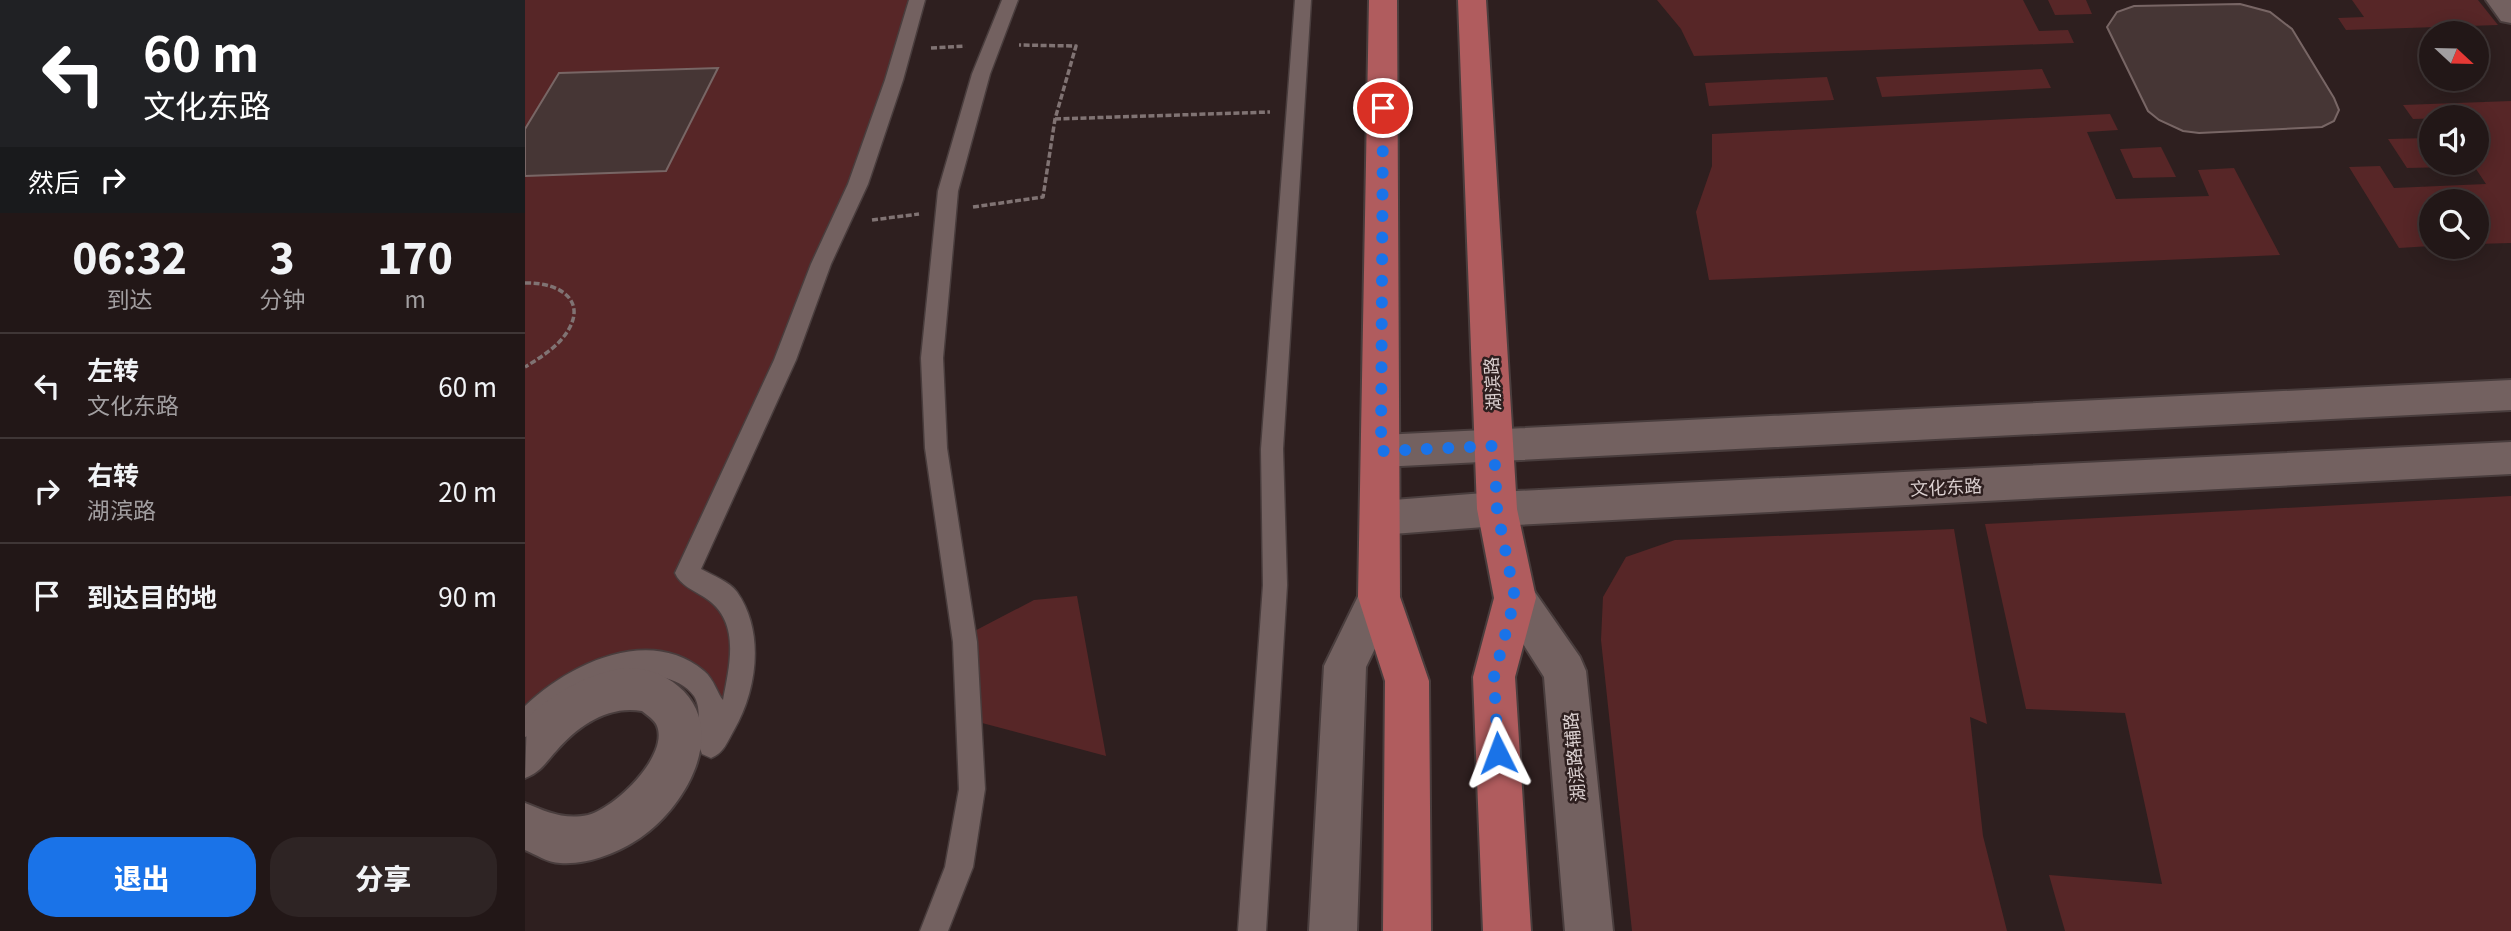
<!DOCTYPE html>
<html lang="zh">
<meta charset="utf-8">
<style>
:root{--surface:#221717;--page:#2e2424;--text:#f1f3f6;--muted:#a29fa1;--line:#3f3636;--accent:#1a73e8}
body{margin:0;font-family:Georgia,"Noto Sans SC",serif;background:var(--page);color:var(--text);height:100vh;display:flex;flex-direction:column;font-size:26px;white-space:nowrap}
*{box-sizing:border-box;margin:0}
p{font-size:23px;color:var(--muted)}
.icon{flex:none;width:38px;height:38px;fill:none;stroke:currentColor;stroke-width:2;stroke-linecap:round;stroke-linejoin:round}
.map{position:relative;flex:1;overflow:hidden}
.details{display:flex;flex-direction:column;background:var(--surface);width:525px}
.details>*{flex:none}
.hud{background:#202124;color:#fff;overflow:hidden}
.needle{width:46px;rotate:112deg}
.buttons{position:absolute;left:1894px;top:21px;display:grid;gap:14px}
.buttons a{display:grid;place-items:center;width:70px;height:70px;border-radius:50%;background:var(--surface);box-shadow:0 4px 18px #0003,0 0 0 2px var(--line);font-size:35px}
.pin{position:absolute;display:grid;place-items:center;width:60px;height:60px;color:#fff;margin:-30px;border:4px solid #fff;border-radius:50%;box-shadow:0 2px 7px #0007}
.me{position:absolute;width:77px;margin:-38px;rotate:357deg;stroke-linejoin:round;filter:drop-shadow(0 0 5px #0008)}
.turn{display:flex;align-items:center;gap:24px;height:147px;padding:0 28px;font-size:32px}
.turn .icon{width:91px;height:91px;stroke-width:2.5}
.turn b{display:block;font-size:49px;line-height:60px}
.then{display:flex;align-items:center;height:66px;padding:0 28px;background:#0003;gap:14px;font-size:26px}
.eta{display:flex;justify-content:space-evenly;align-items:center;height:119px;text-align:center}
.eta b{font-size:42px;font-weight:800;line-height:49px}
.primary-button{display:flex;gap:14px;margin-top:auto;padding:14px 28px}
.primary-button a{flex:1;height:80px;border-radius:28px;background:var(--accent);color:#fff;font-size:28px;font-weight:800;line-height:80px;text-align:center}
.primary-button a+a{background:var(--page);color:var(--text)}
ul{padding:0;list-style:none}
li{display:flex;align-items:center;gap:21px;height:105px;padding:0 28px;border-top:2px solid var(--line)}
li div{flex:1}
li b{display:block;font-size:26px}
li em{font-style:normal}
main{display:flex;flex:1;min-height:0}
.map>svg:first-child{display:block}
.green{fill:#572627}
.building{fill:#463635;stroke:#786665;stroke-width:2}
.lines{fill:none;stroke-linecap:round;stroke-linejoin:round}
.lane-casing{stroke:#493d3d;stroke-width:3}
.street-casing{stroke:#493d3d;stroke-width:4}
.secondary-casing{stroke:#493d3d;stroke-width:4}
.primary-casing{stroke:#493d3d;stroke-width:4}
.path{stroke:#807373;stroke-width:3.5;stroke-dasharray:6 2.5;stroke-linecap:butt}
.lane{fill:#736160;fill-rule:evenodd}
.street{fill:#736160;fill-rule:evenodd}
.secondary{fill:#736160;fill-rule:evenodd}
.primary{fill:#b05c5e;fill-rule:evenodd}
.route{stroke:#1a73e8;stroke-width:12;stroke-dasharray:0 21.6}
.labels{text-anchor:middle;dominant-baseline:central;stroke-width:5;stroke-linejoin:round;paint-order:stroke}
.street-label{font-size:18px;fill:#dcd1d1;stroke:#2e1f1f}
</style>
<main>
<section class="details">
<div class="hud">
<div class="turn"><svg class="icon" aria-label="left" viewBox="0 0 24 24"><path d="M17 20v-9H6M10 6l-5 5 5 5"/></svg><div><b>60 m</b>文化东路</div></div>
<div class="then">然后<svg class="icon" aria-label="right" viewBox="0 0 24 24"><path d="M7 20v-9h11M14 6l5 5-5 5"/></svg></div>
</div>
<div class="eta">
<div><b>06:32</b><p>到达</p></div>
<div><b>3</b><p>分钟</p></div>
<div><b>170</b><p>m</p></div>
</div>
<ul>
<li><svg class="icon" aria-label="left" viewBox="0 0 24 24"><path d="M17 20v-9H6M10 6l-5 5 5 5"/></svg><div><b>左转</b><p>文化东路</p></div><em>60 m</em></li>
<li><svg class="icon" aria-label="right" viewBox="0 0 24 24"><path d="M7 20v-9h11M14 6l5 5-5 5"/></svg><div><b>右转</b><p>湖滨路</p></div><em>20 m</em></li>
<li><svg class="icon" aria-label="arrive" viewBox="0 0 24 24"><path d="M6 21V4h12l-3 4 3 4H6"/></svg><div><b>到达目的地</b></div><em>90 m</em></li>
</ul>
<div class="primary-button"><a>退出</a><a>分享</a></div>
</section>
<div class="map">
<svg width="1986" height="931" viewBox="0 0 1986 931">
<rect width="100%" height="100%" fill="#2e1f1f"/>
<path class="green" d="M0,0h392l-23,80 -207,493 40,25 8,106 -27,-9 -54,-34 -129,63z
M1132,0h366l16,31 29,-1 6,13 -380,13 -13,-27z
M1523,0h38l6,14 -37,1z
M1827,0h126l20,25 -152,5 -8,-12 26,-1z
M1517,69l9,19 -169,9 -6,-20z
M1302,77l7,23 -125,6 -4,-23z
M1986,101v142l-35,1v-43h-45v45l-32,2 -50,-81 31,-1 14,22 92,-4 -14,-21h4v-46l-63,2 -10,-14z
M1585,114l8,16 -31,2 29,67 93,-3 -11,-26 36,-2 46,87 -571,25 -13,-68 16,-46v-32z
M1904,138l2,25h15l3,4 -42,1 -19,-29z
M1636,147l15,30 -43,1 -13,-29z
M1986,496v435h-446l-16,-56 113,9 -37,-171 -99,-4 -41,-185z
M1429,529l33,195 -17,-7 13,119 24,95h-375l-31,-291 2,-43 23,-40 49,-17z
M552,596l29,160 -139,-37 -4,-82 71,-37z"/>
<path class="building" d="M1715,4l30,8 22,17 42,69 5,12 -5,11 -12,6 -123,6 -16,-2 -24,-11 -11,-9 -41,-84 10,-15 17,-6z
M193,68l-52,103 -141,5v-47l34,-56z"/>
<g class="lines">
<g class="lane-casing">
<path id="lane" d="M384,0h16l-22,80 -35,104 -37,80 -35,96 -95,209c11,6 29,13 36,23 28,40 20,98 -3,138 -7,12 -10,23 -23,28l-9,-4c-8,-17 2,-42 -8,-58 -8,-11 -20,-16 -32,-19 -51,-12 -94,22 -128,56l-9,4v-31c44,-42 124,-81 179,-35 10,8 14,24 19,29 7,-37 18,-80 -19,-103 -11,-7 -24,-12 -29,-24l99,-213 37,-96 37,-80 37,-104z
M477,0h16l-28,74 -32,117 -15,167 4,90 30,194 8,147 -12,78 -25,64h-28l25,-64 14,-78 -6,-147 -28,-194 -4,-90 17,-167 34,-117z
M770,0h16l-28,449 4,136 -21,346h-28l25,-346 -2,-136z"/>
</g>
<g class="street-casing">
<path id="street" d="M99,668c19,-1 39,5 54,18 52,43 8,121 -38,152 -22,15 -53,27 -80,25 -12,0 -25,-9 -35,-13v-47c22,9 39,17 63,12 27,-7 81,-59 69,-89 -2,-6 -10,-11 -15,-15 -34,-6 -64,15 -85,39 -12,13 -16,22 -32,28l2,-60c26,-25 60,-44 97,-50z"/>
</g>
<g class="secondary-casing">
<path id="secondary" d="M1961,0h25v23l-10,-2z
M1986,380v30l-1130,57 -14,-5 -5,-11 5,-11 14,-5z
M1986,442v32l-1014,52 -117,9 -14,-5 -6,-12 6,-12 14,-5 117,-9z
M854,578l15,6 6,13 -34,70 -9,264h-48l15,-265 40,-82z
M990,579l15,6 50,72 6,14 27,260h-48l-21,-254 -50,-79 6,-13z"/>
</g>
<g class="primary-casing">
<path id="primary" d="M844,0h28l3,597 29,84 2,250h-48l2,-250 -27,-84z
M933,0h28l31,509 19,89 -21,79 16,254h-48l-10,-254 21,-79 -17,-89z"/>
</g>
<path class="path" d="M406,48l34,-2
M530,119l215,-7
M448,207l70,-10 12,-78 21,-73 -57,-1
M347,220l47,-6
M0,283c38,-1 67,21 36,57 -10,11 -23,19 -36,27"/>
<use href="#lane" class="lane"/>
<use href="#street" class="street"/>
<use href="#secondary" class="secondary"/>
<use href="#primary" class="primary"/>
</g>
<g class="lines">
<path class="route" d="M858,108l-2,343 113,-5 3,63 18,89 -21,79 4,76"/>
</g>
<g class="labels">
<g class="street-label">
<text transform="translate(966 384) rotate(-93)">湖滨路</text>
<text transform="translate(1421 486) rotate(-3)">文化东路</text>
<text transform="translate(1048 757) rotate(-95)">湖滨路辅路</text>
</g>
</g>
</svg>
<div class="buttons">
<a><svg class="needle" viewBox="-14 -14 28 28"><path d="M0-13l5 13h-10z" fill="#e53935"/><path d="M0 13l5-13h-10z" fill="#a29fa1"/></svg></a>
<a><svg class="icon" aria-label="sound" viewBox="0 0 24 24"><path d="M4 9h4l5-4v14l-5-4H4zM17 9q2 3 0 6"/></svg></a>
<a><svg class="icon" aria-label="search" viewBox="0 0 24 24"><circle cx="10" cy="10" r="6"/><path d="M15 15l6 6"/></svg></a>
</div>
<div class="pin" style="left:858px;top:108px;background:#d93025"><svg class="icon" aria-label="arrive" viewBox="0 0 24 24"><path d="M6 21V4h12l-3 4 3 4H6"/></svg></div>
<svg class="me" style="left:973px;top:753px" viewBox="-20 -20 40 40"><path d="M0-17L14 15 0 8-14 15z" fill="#1a73e8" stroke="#fff" stroke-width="4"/></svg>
</div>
</main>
